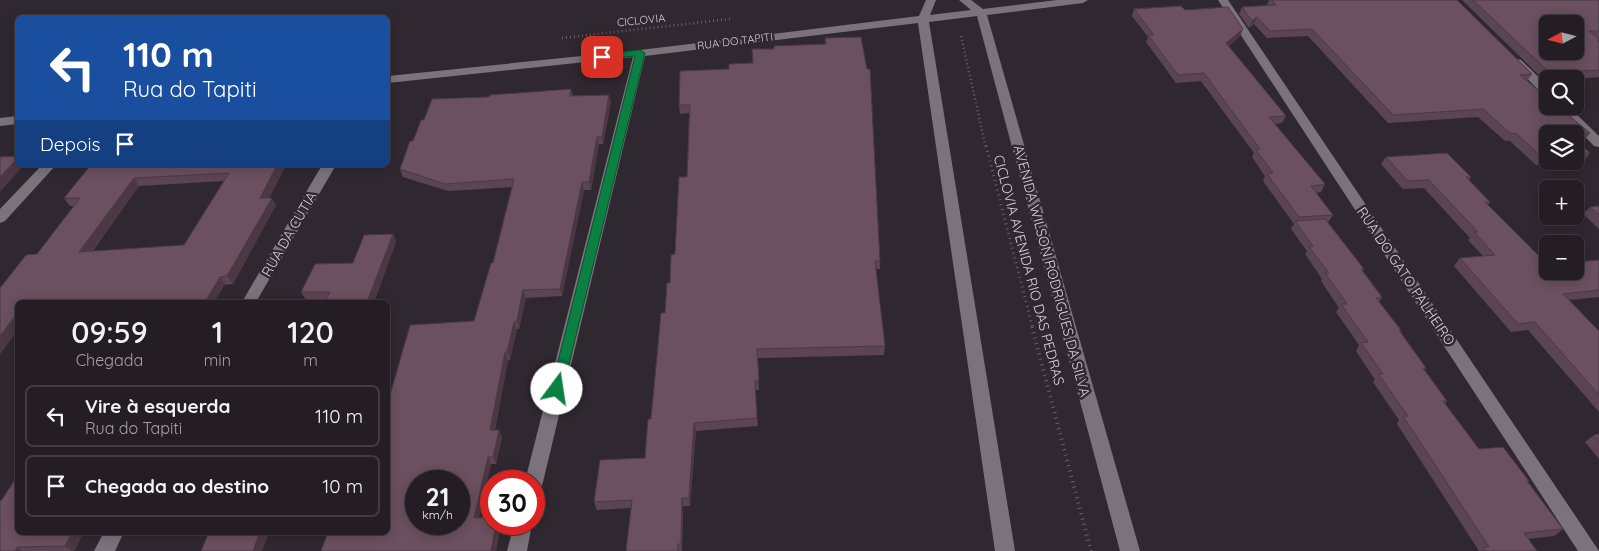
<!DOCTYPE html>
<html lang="pt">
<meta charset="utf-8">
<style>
:root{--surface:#241e24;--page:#302b31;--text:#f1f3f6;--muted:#a3a2a6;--line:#413c41}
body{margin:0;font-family:Quicksand,sans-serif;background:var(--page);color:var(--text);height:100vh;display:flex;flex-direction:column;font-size:19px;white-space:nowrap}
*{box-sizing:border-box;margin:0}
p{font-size:16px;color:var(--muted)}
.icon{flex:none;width:28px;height:28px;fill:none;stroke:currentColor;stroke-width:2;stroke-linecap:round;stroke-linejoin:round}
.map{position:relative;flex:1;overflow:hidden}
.panel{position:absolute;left:15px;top:300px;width:375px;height:235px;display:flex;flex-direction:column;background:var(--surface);border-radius:8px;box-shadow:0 2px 12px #0003,0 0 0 1px var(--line)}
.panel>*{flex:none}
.hud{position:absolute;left:15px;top:15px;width:375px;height:152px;border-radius:8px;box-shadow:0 2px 12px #0003,0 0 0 1px var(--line);background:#1a4fa0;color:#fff;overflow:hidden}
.needle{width:32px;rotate:263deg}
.tools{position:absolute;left:1539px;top:15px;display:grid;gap:10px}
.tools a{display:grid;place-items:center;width:45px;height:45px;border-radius:8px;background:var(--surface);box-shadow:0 2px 12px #0003,0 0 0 1px var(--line);font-size:25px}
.speed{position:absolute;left:405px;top:470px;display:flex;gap:10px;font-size:25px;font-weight:700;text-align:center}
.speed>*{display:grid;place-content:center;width:65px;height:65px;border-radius:50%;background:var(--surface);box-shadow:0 2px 12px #0003,0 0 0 1px var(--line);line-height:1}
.speed small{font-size:12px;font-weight:400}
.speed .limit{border:8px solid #d22;background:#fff;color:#111}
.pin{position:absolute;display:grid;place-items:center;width:42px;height:42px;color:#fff;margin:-21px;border-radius:10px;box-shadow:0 2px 8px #0006}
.me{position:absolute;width:55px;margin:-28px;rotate:14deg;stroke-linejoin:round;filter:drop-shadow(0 0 4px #0008)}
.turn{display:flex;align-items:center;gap:18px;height:105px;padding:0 25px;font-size:22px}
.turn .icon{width:65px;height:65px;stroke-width:2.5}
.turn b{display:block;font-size:35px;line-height:42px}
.then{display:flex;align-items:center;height:48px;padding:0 25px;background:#0003;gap:10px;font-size:19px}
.eta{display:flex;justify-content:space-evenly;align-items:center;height:85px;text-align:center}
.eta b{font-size:30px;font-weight:600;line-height:35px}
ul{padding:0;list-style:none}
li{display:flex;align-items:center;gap:15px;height:62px;margin:0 10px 8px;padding:0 15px;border:2px solid var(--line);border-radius:8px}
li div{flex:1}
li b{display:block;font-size:19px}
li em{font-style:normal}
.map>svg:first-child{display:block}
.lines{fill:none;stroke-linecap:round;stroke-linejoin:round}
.path-far2{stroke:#676067;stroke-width:2.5;stroke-dasharray:1 3;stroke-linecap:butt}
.path-far1{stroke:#676067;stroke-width:3;stroke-dasharray:1 4;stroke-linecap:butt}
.path{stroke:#676067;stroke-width:4;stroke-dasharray:1 4.5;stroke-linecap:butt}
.street{fill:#7c727b;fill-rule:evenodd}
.wall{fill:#5c4552;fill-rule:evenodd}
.shaded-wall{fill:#4b3842}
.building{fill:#6b505f;stroke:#4b3842;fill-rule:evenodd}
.route{fill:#0b8043;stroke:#07532c}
.labels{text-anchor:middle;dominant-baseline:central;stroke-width:5;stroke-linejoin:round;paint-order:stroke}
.far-street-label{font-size:11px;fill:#d6d1d6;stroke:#302830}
.street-label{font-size:14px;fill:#d6d1d6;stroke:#302830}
</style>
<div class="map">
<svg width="1599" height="551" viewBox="0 0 1599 551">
<rect width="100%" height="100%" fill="#302830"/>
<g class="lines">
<path class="path-far2" d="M961,36l25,112
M562,38l168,-19"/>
<path class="path-far1" d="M986,146l47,183"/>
<path class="path" d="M1032,327l59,224"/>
<path class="street" d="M926,0h10l-6,15 41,-5 -12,-10h12l12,9 74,-9h31l-5,3 -96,12 153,536h-20l-143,-535 -48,6 86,529h-20l-77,-528 -273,33 -102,426 -2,6 -7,2v-9h-9l108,-424 -245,26v-7l252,-26 279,-34z
M1218,0h10l371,551h-21z
M1517,59l4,1 27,26v10h-4l-31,-32 -2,-2 2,-2z
M1555,106h13l31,30v11l-5,-1z
M18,116v8l-18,2v-8z
M42,165h14l-51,56 -5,2v-14z
M322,165h14l-80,137h-14z
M514,524h18l-5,27h-20z
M104,532h20l-9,19h-21z"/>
</g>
<path class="wall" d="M1269,0h188l75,74 -5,7 63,52 -6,8h-8l14,12 -6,8 -48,4 -26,-24h-5l-27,-24 -90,6 -80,-87 -41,2 -13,-14 -5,4 -10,-14 3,-7 25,-2zM1548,134h27v27h-27z
M1462,0h137v38h-2l2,1v38l-27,2h-24v1l-3,1z
M1134,9l51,1 55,26 -11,10 57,70 -4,7 -7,1 50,60 -4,8 -5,1 17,22 -5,7 36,47 -2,2 20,26 -3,5 22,28 -1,2 26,36 -2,2 23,31 -2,3 34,45 50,32 -1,1 35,47 -9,7 -26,3 9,12h-58l-82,-127 2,-4 -26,-38 2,-2 -19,-29 3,-6 -23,-33 3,-4 -18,-27 1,-2 -17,-25 2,-3 -16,-22 3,-5 -31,-43 2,-5 -13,-19 2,-4 -53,-72 -25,2 -30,-41 2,-5 -16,-21z
M825,38l55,223v8h-4l9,77 -1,9 -127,3 2,32h-4l3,36 -62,5 -6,75h-7l-1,45h-56l5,-43 -34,2 -3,-8 51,-44 20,-145 10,-59 12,-77 2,-64 -9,1 -1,-9 50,-36 96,-25z
M571,89l2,7 36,-1 2,7 -8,42h-4l-8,46h-7l-22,106 -36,2 -7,31h-2l-7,31h-2l-13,70h4l3,7 -6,27h-5l-12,53 12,7h10l-5,27h-175l153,-230 19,-58 19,-76 -64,4 -45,-14 -3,-8 13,-28 11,-21 65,-23z
M1386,157l85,20 -2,3 21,22 -2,3 59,60 52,-5v37l-30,3 30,31v81l-71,-82 -17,2 -57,-66 6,-8 23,-2 -15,-16 2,-2 -46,-50 -21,1 -22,-25z
M91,165h195l-17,33 7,7 -43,79 -215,18v28l-18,24v-66l37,-34 37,-48h-4l-6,-8zM224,181l-40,64 -92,7 47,-66z
M1599,206v23l-16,-15 7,-7z
M393,234l3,8 -22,60h-49l2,-3 -21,1 -5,-8 52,-29z
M1599,434v25l-14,-17 9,-7z
M1,501l17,31h66l-10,19h-74z"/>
<path class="shaded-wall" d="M1257,17l-3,7 -5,4 3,-7z
M1243,29l-3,7 -17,14 3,-7z
M609,95l2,7 -8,42 -1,-7z
M597,137l2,7 -8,46 -2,-8z
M18,158v7h6l-24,27v-15z
M277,165h9l-22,41 -4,-8z
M134,178l5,8 -54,74 -6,-8z
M582,182l2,8 -22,106 -2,-7z
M272,198l4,7 -43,79 -6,-8z
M393,234l3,8 -22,60h-7z
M220,277l5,7 -10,18h-10z
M523,290l3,8 -7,31 -2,-8z
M18,312v18l-18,24v-18z
M514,322l3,7 -7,31 -3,-8z
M505,352l3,8 -15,77 -3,-7z
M694,423l2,8 -6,75 -1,-8z
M499,430l3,7 -6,27 -3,-7z
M488,457l3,7 -14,61 -3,-7z
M682,498l1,8 -1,45 -1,-7z
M496,524h5l-5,27h-5z
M72,532h12l-10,19h-2l-7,-5z
M260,532l9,1 -7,18h-9z
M17,547l5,4h-7z"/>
<path class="building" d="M1272,0h185l75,74 -12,1 28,23v8h9l33,27 -15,1h-27v22l-6,1 -26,-24 -5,1 -28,-25 -90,6 -81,-86 -42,2 -13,-14 -5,4 -10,-14 34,-2z
M1473,0h126v31h-10l10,8v1h-2l2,2v28l-49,3zM1548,24h27v27h-27z
M1181,6l4,4 43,-3 15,22 -17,14 60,73 -17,1 56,67 -14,2 22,29 -34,2 -32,-43 6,-1 -17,-23 4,-1 -56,-76 -26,2 -30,-40h6l-20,-26z
M861,37l6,32h3l10,192h-5l10,85 -128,3 2,32h-4l2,37 -63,5 -5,75h-7l-1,46h-3v7h-52l6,-51 -38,2 6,-42 45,-2 3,-39h3l10,-106h4l2,-30h3l1,-28 4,-1 4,-77h8l3,-72h-11l1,-34 49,-2v-5l24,-1 -1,-14h22v-3l52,-2 -1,-6z
M571,89l-1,7 39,-1 -7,42h-5l-8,45h-7l-22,107 -37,1 -6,31 -3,1 -7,30h-2l-15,78h9l-6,27h-5l-14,61 17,-1v7h5l-5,27h-170l7,-19h60v-130l22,-77 64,-4 17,-58h2l21,-84 -69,5 -45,-15 10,-28h3l8,-21h3l8,-21 57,-2 1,-2zM416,481h43v43h-43z
M1575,140l15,13 -15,1z
M1447,153l24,24h-5l24,25h-5l63,63v6h27v-9l24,-2v30l-36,4 36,37v64l-64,-73 -17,2 -58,-66 35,-3 -21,-23h4l-49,-52 -21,1 -22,-24z
M18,156v2l-18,19v-20z
M91,165h186l-17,33h12l-45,78 -7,1 -15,25h-187v10l-18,24v-48l26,-33 11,-1 43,-56h-16zM229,173l-45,72 -105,7 55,-74z
M1599,206v9l-9,-8z
M1325,219l39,50h-3l21,28 -6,1 25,32h-2l27,38h-3l24,33h-4l36,48 24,-2 26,34h-2l36,48 -39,4 13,18h-52l-2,-3 6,-1 -86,-131h5l-29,-41 4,-1 -22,-31 7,-1 -27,-38h6l-22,-31h4l-20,-26 4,-1 -18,-25z
M393,234l-26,68h-42l5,-10h-29l14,-28 38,-1 11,-28z
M1599,434v7l-5,-6z
M18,475v57h54l-7,14 -48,1 -2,4h-15v-50h1z
M209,532h51l-7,19h-52z"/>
<path class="route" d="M640,50l5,3 -82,336 -1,3 -5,2 -5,-2 -1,-3 84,-333 -33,3 -5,-2 5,-3z"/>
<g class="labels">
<g class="far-street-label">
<text transform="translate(641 20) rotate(-6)">CICLOVIA</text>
<text transform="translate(735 41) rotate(-7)">RUA DO TAPITI</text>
</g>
<g class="street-label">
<text transform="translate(289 234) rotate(-60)">RUA DA CUTIA</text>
<text transform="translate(1029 270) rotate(75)">CICLOVIA AVENIDA RIO DAS PEDRAS</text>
<text transform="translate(1052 271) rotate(75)">AVENIDA WILSON RODRIGUES DA SILVA</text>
<text transform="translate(1406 276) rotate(56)">RUA DO GATO PALHEIRO</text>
</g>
</g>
</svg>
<div class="tools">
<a><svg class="needle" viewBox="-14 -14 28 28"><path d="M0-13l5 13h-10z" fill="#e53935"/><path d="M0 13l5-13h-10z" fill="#a3a2a6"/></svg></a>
<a><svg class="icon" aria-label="search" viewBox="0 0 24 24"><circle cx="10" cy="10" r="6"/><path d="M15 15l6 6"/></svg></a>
<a><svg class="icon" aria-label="layers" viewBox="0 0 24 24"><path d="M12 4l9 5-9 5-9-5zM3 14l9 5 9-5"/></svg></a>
<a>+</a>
<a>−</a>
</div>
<div class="speed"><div>21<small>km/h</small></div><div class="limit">30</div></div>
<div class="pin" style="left:602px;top:57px;background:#d93025"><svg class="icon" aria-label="arrive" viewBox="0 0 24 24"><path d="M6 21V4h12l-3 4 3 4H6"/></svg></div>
<svg class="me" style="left:557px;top:389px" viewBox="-20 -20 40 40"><circle r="19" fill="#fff"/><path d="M0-13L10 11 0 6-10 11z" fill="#0b8043"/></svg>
<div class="hud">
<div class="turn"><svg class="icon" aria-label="left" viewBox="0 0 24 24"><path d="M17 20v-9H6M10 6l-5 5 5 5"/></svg><div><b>110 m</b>Rua do Tapiti</div></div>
<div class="then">Depois<svg class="icon" aria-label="arrive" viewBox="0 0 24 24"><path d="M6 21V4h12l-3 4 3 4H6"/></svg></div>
</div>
<section class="panel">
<div class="eta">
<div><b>09:59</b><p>Chegada</p></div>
<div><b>1</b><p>min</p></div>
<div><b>120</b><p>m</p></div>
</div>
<ul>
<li><svg class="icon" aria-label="left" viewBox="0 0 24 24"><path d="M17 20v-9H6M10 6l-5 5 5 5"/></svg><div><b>Vire à esquerda</b><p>Rua do Tapiti</p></div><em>110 m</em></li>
<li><svg class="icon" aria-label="arrive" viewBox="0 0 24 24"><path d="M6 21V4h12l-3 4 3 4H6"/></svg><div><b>Chegada ao destino</b></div><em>10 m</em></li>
</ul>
</section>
</div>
